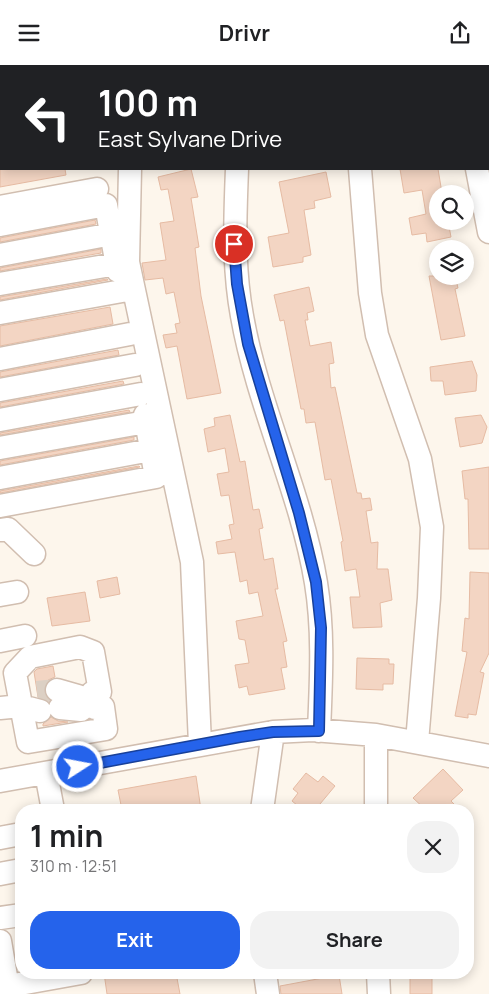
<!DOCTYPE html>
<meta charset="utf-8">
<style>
:root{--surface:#fff;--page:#f2f2f2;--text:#202124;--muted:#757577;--accent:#2563eb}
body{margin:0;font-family:Manrope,sans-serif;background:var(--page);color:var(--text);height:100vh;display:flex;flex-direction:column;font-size:19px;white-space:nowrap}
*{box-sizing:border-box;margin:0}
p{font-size:16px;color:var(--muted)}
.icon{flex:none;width:28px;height:28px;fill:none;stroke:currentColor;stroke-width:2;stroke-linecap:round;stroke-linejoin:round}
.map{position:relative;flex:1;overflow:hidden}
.side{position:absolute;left:15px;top:739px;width:459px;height:175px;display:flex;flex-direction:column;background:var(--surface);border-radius:20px;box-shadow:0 2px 12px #0003}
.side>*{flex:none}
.top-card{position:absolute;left:0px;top:0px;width:490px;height:105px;box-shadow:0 2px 12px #0003;background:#202124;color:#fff;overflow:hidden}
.buttons{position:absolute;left:429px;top:120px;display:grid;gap:10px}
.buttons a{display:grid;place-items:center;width:45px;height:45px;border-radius:50%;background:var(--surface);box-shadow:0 2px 12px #0003;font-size:25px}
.pin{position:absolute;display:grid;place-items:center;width:42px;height:42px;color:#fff;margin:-21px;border:2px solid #fff;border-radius:50%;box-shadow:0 1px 5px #0007}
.me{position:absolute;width:55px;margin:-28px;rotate:79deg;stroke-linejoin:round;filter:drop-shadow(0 0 4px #0008)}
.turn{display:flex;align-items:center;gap:18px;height:105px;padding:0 15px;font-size:22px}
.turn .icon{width:65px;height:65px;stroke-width:2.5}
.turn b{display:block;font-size:35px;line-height:42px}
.round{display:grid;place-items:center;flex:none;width:52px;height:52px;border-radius:20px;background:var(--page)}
.headline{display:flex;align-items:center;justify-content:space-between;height:85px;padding:0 15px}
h1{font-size:30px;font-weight:700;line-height:38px}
.primary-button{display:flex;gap:10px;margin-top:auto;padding:10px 15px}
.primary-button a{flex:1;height:58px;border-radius:20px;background:var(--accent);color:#fff;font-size:20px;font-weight:700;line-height:58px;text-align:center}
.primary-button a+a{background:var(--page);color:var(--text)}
header{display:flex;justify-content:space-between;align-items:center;height:65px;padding:0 15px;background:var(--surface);font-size:22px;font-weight:700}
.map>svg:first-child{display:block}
.building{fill:#f3d5c3;stroke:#e6bba3}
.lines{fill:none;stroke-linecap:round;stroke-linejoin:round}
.minor-tunnel{stroke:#dcd0c4;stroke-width:22;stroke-dasharray:22 11;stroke-linecap:butt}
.minor-casing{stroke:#d1beb0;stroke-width:25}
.minor{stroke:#fff;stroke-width:22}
.route-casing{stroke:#184099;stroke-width:12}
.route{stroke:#2563eb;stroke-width:9}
</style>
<header><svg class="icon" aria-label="menu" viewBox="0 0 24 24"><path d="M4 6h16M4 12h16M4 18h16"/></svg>Drivr<svg class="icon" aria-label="share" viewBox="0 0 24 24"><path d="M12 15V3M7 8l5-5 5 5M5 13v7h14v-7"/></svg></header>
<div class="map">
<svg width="489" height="929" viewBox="0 0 489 929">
<rect width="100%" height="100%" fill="#fdf6ec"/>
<path class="building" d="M0,104h65l1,6 -66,12z
M191,104l7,28 -7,1 8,49 -4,1 6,48 20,97 -34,6 -10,-53 -11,2 -3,-13 14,-2 -2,-9 5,-1 -6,-31 -8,2 -3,-16 -18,2 -3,-17 24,-3 -6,-37 14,-2 -6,-32 -7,1 -3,-13z
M400,104h38l4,24 -4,1v27h10l3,16 -24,5 -1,-9 -14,2 -3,-17 17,-4 -4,-24 -18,3z
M326,107l5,25 -17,4 1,7 -11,2 7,45 -8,2v5l-30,5 -5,-30 21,-4 -10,-51z
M95,155l1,4 -96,18v-4z
M101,184v4l-101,18v-3z
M429,211h26l3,12 -3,1 10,47 -24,4z
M107,214l1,1 -108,20v-3z
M309,222l5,24 -7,2 1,7h-3l5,26 21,-4 3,21 -5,1 2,24 4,-1 22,106h4l1,6 8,-1 2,12 -6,1 5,32 7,-1 -1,27h11l4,31 -12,3 2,24 -29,1 -3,-31h10l-4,-28 -11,2 -4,-29 2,-1 -12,-62 -6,1 -10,-58 -9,1 -2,-14h-3l-17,-89 -4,1 -6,-26z
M110,242l3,17 -113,22v-20z
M118,285l1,5 -119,22v-5z
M472,296l5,14 -1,16 -31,4 -2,-14h-12l-1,-14z
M123,316l1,3 -124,23v-4z
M129,345l1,2 -130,23v-2z
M230,350l10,47 5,-1 8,49 6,-1 4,19 -4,1 5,31 9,-2 5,31h-3l12,52 -4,1 4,25 -6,1 4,21 -36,6 -2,-9 -8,2 -4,-23 14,-2 -4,-23 -6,-1 -3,-18 27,-5 -5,-24 -9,2 -2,-14 -7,2 -5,-30 -17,2 -2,-12 16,-3 -3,-14 5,-1 -5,-29 -8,1 -4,-22 12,-2 -4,-24 -17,4 -4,-23 11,-3 -1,-8z
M481,350l6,12 -5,16 -22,4 -5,-29z
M134,372v3l-134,25v-4z
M139,401l1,1 -140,26v-2z
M489,402v82h-20l-1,-50h-3l-3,-28z
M470,507l19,1v80l-9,19 4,1 -8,42 -8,-1v4l-13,-2 12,-64 -5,-1 3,-33 4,1z
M117,512l3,17 -20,4 -3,-17z
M85,527l5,29 -38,5 -5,-28z
M357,593l32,1v5h5l-1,20h-10v6l-27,-1z
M53,601l2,11 -7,3 -4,7v7l5,7 -11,-4 -4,-25 3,-3z
M51,652l7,4 10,1 -25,4v-2z
M443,704l20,21 -12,11 9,9h-34l-13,-12z
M306,708l12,9 5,-6 12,10 -20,24h-12l-11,-9 6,-8 -5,-4z
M196,711l5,34h-79l-4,-20z
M104,908h72l4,21h-73z
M410,908h22v21h-22z
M339,910l3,19h-61l-1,-8z"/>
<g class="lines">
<path class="minor-tunnel" d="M37,627l20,-2"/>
<g class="minor-casing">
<path id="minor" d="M2,0l1,1
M140,0v1
M324,0v1
M458,0v1
M241,1v-1
M0,48h1
M130,104l-2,93 64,300 8,182
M237,104c-2,50 -4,98 5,147 16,91 59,176 74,267 8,49 5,99 3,148
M360,104l10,124 7,42 43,124 12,68 -3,71 -12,144
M477,104l12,63
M0,142l97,-18
M0,160l106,-20 12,66
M0,190l112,-21
M0,219l117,-20
M0,248l122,-22
M0,294l130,-25
M0,325l135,-25
M0,355l141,-26
M0,383l146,-26
M0,413l151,-28
M0,441l156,-29 -11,-62
M0,465l8,-1 26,25
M0,530l17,-3
M0,576l25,-5
M57,625l21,6
M92,628l8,-1 -7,-40 -13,-5 -50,10 -15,16 13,69 78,-13 -3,-22 -8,1
M0,643l21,-2 19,5
M60,643l21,2
M376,670v75
M46,708l7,37
M0,716l273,-49 40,-2 63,5 113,21
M262,745l11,-78
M0,773l21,-4
M0,809l21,-4
M0,853l21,-3
M0,876l9,53
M265,908l3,21
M378,908l1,21
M8,921l73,-13"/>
</g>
<use href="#minor" class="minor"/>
</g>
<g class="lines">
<g class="route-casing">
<path id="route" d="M78,702l162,-30 33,-5 46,-1 2,-103 -5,-46 -17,-69 -51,-169 -11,-60 -3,-40"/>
</g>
<use href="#route" class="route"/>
</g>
</svg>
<div class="buttons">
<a><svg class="icon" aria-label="search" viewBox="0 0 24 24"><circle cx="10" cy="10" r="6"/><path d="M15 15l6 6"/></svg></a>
<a><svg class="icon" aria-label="layers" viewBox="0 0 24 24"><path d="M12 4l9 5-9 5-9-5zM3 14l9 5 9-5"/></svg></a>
</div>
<div class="pin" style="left:234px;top:179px;background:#d93025"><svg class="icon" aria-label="arrive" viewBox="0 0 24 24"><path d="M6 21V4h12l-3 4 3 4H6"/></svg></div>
<svg class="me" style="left:78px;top:702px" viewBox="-20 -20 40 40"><circle r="17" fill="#2563eb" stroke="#fff" stroke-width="3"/><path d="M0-11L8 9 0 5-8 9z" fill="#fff"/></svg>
<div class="top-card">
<div class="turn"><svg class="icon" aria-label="left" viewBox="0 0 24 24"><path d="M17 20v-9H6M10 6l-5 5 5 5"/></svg><div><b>100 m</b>East Sylvane Drive</div></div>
</div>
<section class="side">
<div class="headline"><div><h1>1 min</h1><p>310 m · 12:51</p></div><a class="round"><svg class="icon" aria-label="close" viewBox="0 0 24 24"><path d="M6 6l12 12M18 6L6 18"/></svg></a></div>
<div class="primary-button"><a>Exit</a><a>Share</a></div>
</section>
</div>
